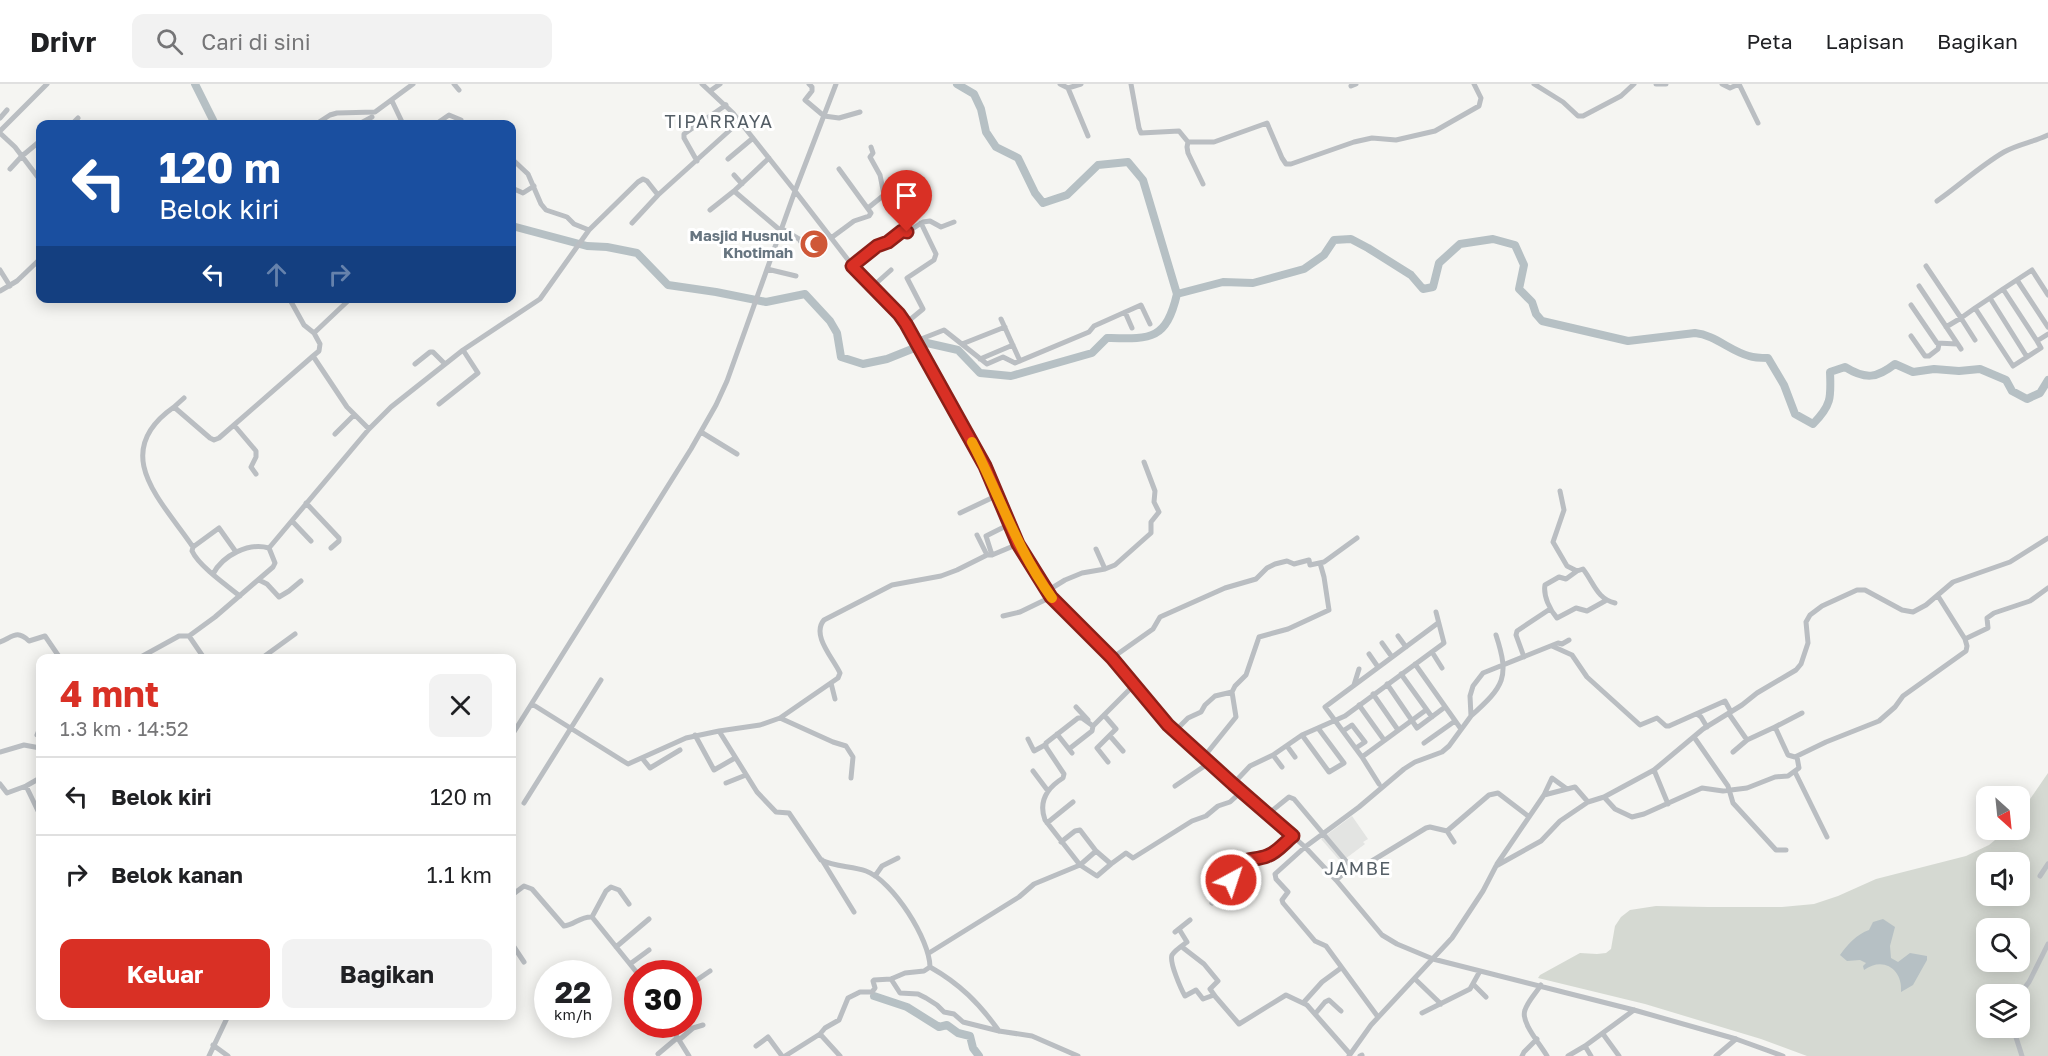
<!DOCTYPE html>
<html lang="id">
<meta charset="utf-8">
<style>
:root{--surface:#fff;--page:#f2f2f2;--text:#202124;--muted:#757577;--line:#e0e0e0;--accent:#d93025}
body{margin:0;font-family:"Golos Text",sans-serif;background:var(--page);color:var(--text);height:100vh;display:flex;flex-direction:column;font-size:22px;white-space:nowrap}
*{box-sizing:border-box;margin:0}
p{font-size:20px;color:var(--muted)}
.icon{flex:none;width:33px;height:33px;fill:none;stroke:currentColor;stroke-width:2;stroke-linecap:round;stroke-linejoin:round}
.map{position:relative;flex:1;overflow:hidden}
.details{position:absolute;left:36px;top:570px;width:480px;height:366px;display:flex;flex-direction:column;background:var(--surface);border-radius:12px;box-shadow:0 3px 15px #0003}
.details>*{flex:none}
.guide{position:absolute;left:36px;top:36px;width:480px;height:183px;border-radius:12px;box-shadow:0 3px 15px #0003;background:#1a4fa0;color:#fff;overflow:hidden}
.needle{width:39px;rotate:153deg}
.fabs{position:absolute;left:1976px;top:702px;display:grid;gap:12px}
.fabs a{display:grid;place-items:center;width:54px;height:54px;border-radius:12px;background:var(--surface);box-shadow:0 3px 15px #0003;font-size:30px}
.speed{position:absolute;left:534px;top:876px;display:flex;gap:12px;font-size:30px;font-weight:700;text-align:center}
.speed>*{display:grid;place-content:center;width:78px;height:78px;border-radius:50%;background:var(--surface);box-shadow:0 3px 15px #0003;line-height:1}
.speed small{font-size:15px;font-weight:400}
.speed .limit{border:9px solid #d22;background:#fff;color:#111}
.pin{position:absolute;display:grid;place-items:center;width:51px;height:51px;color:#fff;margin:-62px -26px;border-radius:50% 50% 50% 0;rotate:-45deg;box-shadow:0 0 6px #0007}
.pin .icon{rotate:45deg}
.me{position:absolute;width:66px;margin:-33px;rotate:40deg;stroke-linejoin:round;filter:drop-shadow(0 0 4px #0008)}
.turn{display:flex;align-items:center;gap:21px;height:126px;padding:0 24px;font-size:27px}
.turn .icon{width:78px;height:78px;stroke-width:2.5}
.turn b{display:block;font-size:42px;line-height:51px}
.lanes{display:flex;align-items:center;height:57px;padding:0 24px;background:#0003;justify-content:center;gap:30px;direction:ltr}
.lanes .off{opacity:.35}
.round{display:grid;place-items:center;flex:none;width:63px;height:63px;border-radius:12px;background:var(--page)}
.overview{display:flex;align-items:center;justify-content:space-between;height:102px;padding:0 24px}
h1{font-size:36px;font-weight:700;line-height:45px;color:var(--accent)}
.action{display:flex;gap:12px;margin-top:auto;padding:12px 24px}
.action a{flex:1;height:69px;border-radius:12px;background:var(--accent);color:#fff;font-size:24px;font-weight:700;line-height:69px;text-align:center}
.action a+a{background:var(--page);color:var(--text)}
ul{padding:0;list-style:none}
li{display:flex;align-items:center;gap:18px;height:78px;padding:0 24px;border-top:2px solid var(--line)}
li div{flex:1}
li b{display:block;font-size:22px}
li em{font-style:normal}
header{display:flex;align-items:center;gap:36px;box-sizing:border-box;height:84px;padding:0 30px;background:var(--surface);border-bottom:2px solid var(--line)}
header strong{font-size:28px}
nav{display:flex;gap:33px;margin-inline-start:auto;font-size:21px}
.search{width:420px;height:54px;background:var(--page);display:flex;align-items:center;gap:15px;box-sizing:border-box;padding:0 21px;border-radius:12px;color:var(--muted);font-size:22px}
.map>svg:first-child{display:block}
.built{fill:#e3e4e2}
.green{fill:#d5d9d2;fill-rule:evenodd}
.water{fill:#b6c0c4}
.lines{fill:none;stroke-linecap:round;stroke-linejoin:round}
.river{stroke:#b6c0c4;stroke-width:8}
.minor{stroke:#babec2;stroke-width:5}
.route-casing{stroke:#8d1f18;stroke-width:15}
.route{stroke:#d93025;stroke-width:10}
.slow{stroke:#f59e0b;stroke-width:10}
.labels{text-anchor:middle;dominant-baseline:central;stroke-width:6;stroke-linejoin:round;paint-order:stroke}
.poi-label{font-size:15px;font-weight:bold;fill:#677580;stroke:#fff;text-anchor:end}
.quarter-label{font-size:18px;letter-spacing:1.5px;fill:#545e66;stroke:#fff}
</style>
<header>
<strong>Drivr</strong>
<div class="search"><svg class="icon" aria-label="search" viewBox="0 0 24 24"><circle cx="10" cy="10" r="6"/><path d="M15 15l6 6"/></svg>Cari di sini</div>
<nav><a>Peta</a><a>Lapisan</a><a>Bagikan</a></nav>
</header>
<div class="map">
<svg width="2048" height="972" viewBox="0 0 2048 972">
<rect width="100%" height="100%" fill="#f5f5f2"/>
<path class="built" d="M1352,732l16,23 -5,3 2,2 -24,18 -20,-23z"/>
<path class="green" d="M2048,689v283h-241l-46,-17 -116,-35 -107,-26 2,-3 40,-22 17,1 9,-1 5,-4 4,-23 6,-9 9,-7 26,-4 52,1h74l32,-3 24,-8 38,-17 90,-23 23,-11 18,-15h12v-15zM1986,778h33v34h-33zM1986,844h33v34h-33zM1986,910h33v34h-33z"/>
<path class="water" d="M1883,835l12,8 -5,19 1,12 7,4 12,-9 17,3v4l-14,25 -12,7c2,-23 -18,-36 -37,-22l-1,-4 3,-3 -6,-3 -13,1 -7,-6c7,-10 17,-21 29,-25l4,-8z"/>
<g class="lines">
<path class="river" d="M195,0l20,40
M512,142l75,20 20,1 30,6 31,32 48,7 50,10 39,-8 25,27 7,12 4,24 22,7 24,-5 40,-16 31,7 22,23 31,3 81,-23 15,-15c43,1 59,3 70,-44l-34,-114 -15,-18 -30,3 -31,30 -24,8 -8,-10 -17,-35 -22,-11 -10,-15 -5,-23 -7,-15 -17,-10
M1177,210l46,-12 30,1 51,-14 20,-14 10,-15 17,-1 17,9 43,27 12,14 10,-2 6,-24 21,-19 33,-5 22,6 9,20 -5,24 13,13 4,12 6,7 86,20 67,-8c20,2 35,18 54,23 6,2 13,2 19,2l16,27 11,29 18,10c19,-19 18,-27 17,-52l15,-5c21,13 32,11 50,-3l18,8 21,-3 25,2 21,-2 26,11 6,11 15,8 13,-6 8,-13
M874,912l33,11 32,20 8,-2 11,8 12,3 3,12 6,8"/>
<path class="minor" d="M454,0l5,6
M809,0l3,3v4l-7,9 19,16 15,2 21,-6
M836,0l-41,107 57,74 47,49 7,9 79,143 33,78 33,53 61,61 56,67 137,122 31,33 46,55 15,9 36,15 201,51 102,29 47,17
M1060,0l8,4 13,-4
M1131,0l8,44 2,5 38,-2 9,11
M1534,0l29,18 15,14h5l38,-20 13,-12
M1656,0h10
M1722,0l8,4 9,-4
M1739,0l19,39
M1351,2l5,-2
M1068,4l20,48
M710,7l10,-7
M392,17l11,23
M0,34l7,-8
M72,40l6,-6
M316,40l14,-9 7,-2 38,-1 38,-28
M359,40l13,-7
M436,40l13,-9 12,5
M0,47l47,-47
M0,49l15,14 25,33
M769,74l-35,33 47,40
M512,75l16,15 13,30 5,6 21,7 7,7 15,6
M728,75l25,-21
M697,77l-13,-23v-4l42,-29
M10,85l12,-13 18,-15
M734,91l8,9
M1203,100l-15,-31 -1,-6 1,-5h26l53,-19 15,35 4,6h5l63,-22 18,-4 24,2 39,-9 44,-25 2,-8 -7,-14
M512,104l11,5 11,-7
M1937,117c23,-16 43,-35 67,-49 14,-8 30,-10 44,-17
M868,124l16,-13 -4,-20 -10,-18 3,-4 -2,-6
M710,126l24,-19
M632,139l26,-28
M782,145l17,10 5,8
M831,154l23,-17 15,-5 2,-3 -32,-44
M852,181l25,-19 11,-4 14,-11h7l14,-9 7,-1 11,6 13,-5
M1926,182l35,52 14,-10 38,58 28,-18 -4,-7 11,-7
M767,185l29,7
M0,186l10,16
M2017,196l31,47
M1919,202l42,63
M872,203l19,-17
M2003,205l29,-19 16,25
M0,207l17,-10 23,-22
M289,214l15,27 10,8 6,11 -1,7 -6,5 34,51 22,22
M1990,214l13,-9 34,52
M1911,221l26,38 20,1
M1975,224l15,-10 37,59
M1125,228l7,16
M1001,235l19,42
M906,239l17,-14 -16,-31 27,-18 2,-6 -15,-31
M1946,243l15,-9 14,22
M314,249l37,-35
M1911,252l14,20h4l9,-7 1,-5
M916,257l28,-11 43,34 16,-7 12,6 74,-31 5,-6 47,-21 9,19
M962,260l43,-17
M980,275l33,-14
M415,280l15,-12h3l12,12
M439,320l39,-31 -15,-23
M174,323l10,-9
M234,341l22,26v6l-5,10 5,7
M701,348l36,22
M335,350l19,-19
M1560,407l4,19 -11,32 14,24 10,5
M306,419l33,35v3l-8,7
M960,429l38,-18
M292,437l19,20
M977,451l10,20
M193,463c-31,-46 -85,-94 -19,-140l36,31 4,2 5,-2 94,-82
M1096,465l9,20
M236,468l-17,-24 -26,19 -1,4c7,15 34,34 48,45
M992,471l-6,-19 24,-12
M213,490c10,-19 36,-32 56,-26
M259,496l8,4 12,13 10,-6 12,-10
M1047,507l18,-11 17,-7 23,-4 10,-4 36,-32v-11l8,-10 -5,-10 1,-11 -11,-29
M1605,517l-18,10 -11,-3 -19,10c-7,-8 -14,-22 -12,-33l14,-8 7,2 11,-8 6,-2c11,14 14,30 32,34
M1003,532l17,-4 31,-15
M189,552l15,22
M1398,552l8,11
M1965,555l23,-11 -1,-10 7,-5 36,-12 18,-13
M0,558c14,-6 17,-12 29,-1l16,-5 15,22
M1382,559l10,14
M1552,562l20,9 15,22 53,48 17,-7 9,8h3l56,-25 6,11
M1432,568l10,16
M1369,570l9,13
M1524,573l-8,-22 1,-4 33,-22
M79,574h5
M139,574l40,-22h10l26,-19 58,-50 2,-4 -6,-15 100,-119 22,-22 72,-57 77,-51 49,-69 49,-48 5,-3 4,2 11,14 82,-74
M262,574l33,-24
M1112,574l41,-29 7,-12 65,-29 31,-9 11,-11 8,-4 12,-3 7,3 15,-4 1,5 14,-3 33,-24
M1415,580l46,65
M1401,590l31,43
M831,599l4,16
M1387,600l30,44 28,-21
M1354,601l5,-16
M1373,610l25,36
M532,620l96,60 58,-26 33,-7 38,61 19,20 13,1 32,47c14,7 31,6 45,11 27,10 64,69 64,96
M1359,621l25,35
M1076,623l12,13
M1426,626l-64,47 -37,-50 113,-84
M1697,630l4,3 6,10
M1729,630l18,26
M1104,631l12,14 -19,19 11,14
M1471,632c33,-30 39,-38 25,-81
M780,634l53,24 13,4 7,11 -2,21
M1093,642l-11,-8h-4l-32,25v4l18,27 -1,4c-16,10 -25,23 -18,42l35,45 17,11 14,-12
M1775,643l27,-14
M719,647l41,-6 20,-7 58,-40 2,-5c-7,-15 -29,-38 -16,-53l68,-35 49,-9 16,-6 30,-15h5l26,-11
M1175,647l13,-13 13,-6 4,-7 10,-9 17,-4
M1343,647l9,-6 13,17 -9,6
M1057,650l15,19
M37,651l3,-7
M512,651l179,-286 25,-44 11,-24 68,-190 -62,-78 -31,-29
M695,651l19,35 21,-12
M1302,651l27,37 15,-9 -26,-35
M1110,652l13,15
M1694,653l34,49 5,17 43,47h10
M1028,655l6,12 11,-6
M1424,659l31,-22
M1287,662l8,11
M1069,665l23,-18 1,-5 42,-42
M0,668l24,-7 16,3
M1733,668l14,-12 28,-13 13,28 7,2 31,-15 53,-21 16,-14 8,-11 63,-45 1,-5 -2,-7 -27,-43
M1273,671l9,12
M1362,673l17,27
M642,674l8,10 30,-18
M1203,674l33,-41 -4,-25 3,-6 11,-11 13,-38 29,-8 41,-19 -5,-33 -4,-14
M1654,686l14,34
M1033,687l15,20
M1795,688l32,65
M726,699l20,-8
M0,700l7,9 19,-7 14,-8
M1233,700l17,-18 23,-11 29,-20 43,-19 99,-73 -8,-31
M26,702l14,29
M1175,702l34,-23
M1544,711l8,-17 15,11
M1604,713l11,12 17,8 12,-3 58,-26 21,3 24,-3 28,-11 13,-1 11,-8 -2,-11
M524,719l77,-123
M1268,730l21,-17 5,2 57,68
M1047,739l26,-21
M1447,747l42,-36 9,-2 30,23
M1061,758l14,-11 5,-1 16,21
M822,776l32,52
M1497,780l47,-69 31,-8 13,15
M875,792l7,-10 16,-8
M2040,792l8,-12
M1336,796l15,-13 3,1 8,-1 64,-39 4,-1 17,4 7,11
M512,811l12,-9 8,3 32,37c10,-1 17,-10 28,-9l46,57
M1212,819l18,-20 2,-8 6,-10 10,-6 20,-3 25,-21
M592,833l14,-26 5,-4 8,3 10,14
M1179,845l8,13c-4,3 -12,8 -15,13 -3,7 9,34 13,41l11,-6 7,9 11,-4 25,29 47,-29 21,10 43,49
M1175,848l15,-12
M512,860l12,18
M616,863l33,-28
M1182,863l22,17 14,17 -8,8 5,7
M929,869l90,-56 15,-13 46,-19 16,-14 15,13 15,-11 7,5 59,-37 14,-5 12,-10 12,-4 11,-10
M630,880l19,-14
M930,883c30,17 49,36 69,64
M891,895l9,14 18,1 8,4 11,7 7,7 10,2 9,8 36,9 33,5 46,20
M1415,895l26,25
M1474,901l12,12
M1541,901c-5,8 -13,16 -16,25 -5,12 16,35 22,46
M688,902l22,-15
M2019,911l10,-13 19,-38
M1304,918l18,-20 19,-14
M1422,929l48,-24 10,-18
M1315,930l10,-12 4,-2 12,11
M1378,933l-52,-71 -11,-5 -32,-38 -1,-3 6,-8 -12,-13 -1,-5 30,-27 54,-40 45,-38 11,-7 27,-10 7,-6 22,-30 -1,-20 3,-10 10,-13 75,-30 4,1 7,-4
M669,940l20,32
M2013,944l9,28
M1603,950l16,22
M679,956l14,-12 10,-3
M213,961l15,11
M756,962l12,-9 14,19
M658,970l19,-16
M209,972l19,-40
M785,972l35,-22
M840,972l-20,-22 5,-6 14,-8 9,-22 12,-6h12l3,-4 -2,-7 1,-1 17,-1 14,-6 19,-2 6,-4
M1349,972l22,-31 81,-87 31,-47 13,-25 45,-25 19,-20 28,-19 16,-5 50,-27 49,-41 39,-24 15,-12 39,-23 5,-6 7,-21 -2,-21 4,-7 12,-9 35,-16h8l37,20 11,2 13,-7 27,-23 57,-20 38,-24
M1360,972l2,-1
M1522,972l2,-4 13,-13
M1568,972l17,-10
M1591,972l-6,-10 49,-36
M1716,972l20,-17"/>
</g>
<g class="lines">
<g class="route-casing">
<path id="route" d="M907,148l-5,-1 -14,11 -11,4 -25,20 47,48 7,10 79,142 33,78 33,53 61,61 56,67 65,59 60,52c-8,6 -16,17 -26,20 -15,6 -32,-1 -36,24"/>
</g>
<use href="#route" class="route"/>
<path class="slow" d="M972,358c27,52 45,108 80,156"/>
</g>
<defs>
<g id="mosque-disc" transform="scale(1.5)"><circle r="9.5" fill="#cf5838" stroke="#fff"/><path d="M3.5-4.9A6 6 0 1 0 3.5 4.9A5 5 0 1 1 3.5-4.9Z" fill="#fff"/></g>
</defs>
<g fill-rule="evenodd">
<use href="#mosque-disc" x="814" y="160"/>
</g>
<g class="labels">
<g class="poi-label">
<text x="793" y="151">Masjid Husnul<tspan x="793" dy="17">Khotimah</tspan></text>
</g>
<g class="quarter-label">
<text x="719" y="37">TIPARRAYA</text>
<text x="1358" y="784">JAMBE</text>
</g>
</g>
</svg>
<div class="fabs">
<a><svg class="needle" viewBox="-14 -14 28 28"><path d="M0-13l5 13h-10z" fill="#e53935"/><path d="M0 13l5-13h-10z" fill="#757577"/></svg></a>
<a><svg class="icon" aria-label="sound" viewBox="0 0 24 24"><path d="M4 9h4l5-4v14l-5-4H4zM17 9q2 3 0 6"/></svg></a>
<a><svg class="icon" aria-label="search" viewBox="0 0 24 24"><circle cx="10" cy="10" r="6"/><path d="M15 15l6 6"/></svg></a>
<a><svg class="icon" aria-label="layers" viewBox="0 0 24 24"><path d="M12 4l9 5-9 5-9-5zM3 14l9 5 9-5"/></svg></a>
</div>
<div class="speed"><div>22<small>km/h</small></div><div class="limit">30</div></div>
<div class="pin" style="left:907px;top:148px;background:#d93025"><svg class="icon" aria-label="arrive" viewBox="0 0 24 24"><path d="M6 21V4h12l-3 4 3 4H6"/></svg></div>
<svg class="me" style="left:1231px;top:796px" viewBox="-20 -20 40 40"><circle r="17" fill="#d93025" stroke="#fff" stroke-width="3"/><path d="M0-11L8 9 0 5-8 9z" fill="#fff"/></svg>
<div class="guide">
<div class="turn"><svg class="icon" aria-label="left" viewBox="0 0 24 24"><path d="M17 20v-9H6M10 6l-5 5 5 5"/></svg><div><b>120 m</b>Belok kiri</div></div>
<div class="lanes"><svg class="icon" aria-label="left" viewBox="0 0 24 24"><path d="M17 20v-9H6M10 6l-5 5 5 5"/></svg><svg class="icon off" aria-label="ahead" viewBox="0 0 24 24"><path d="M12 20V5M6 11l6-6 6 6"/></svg><svg class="icon off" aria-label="right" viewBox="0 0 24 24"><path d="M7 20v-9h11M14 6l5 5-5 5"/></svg></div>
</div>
<section class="details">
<div class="overview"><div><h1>4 mnt</h1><p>1.3 km · 14:52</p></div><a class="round"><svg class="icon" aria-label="close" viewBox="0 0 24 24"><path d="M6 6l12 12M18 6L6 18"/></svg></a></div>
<ul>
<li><svg class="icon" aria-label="left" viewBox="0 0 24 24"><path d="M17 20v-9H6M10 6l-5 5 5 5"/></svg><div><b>Belok kiri</b></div><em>120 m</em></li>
<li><svg class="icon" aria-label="right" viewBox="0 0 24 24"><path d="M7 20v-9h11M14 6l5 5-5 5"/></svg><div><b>Belok kanan</b></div><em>1.1 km</em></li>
</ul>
<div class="action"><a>Keluar</a><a>Bagikan</a></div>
</section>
</div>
